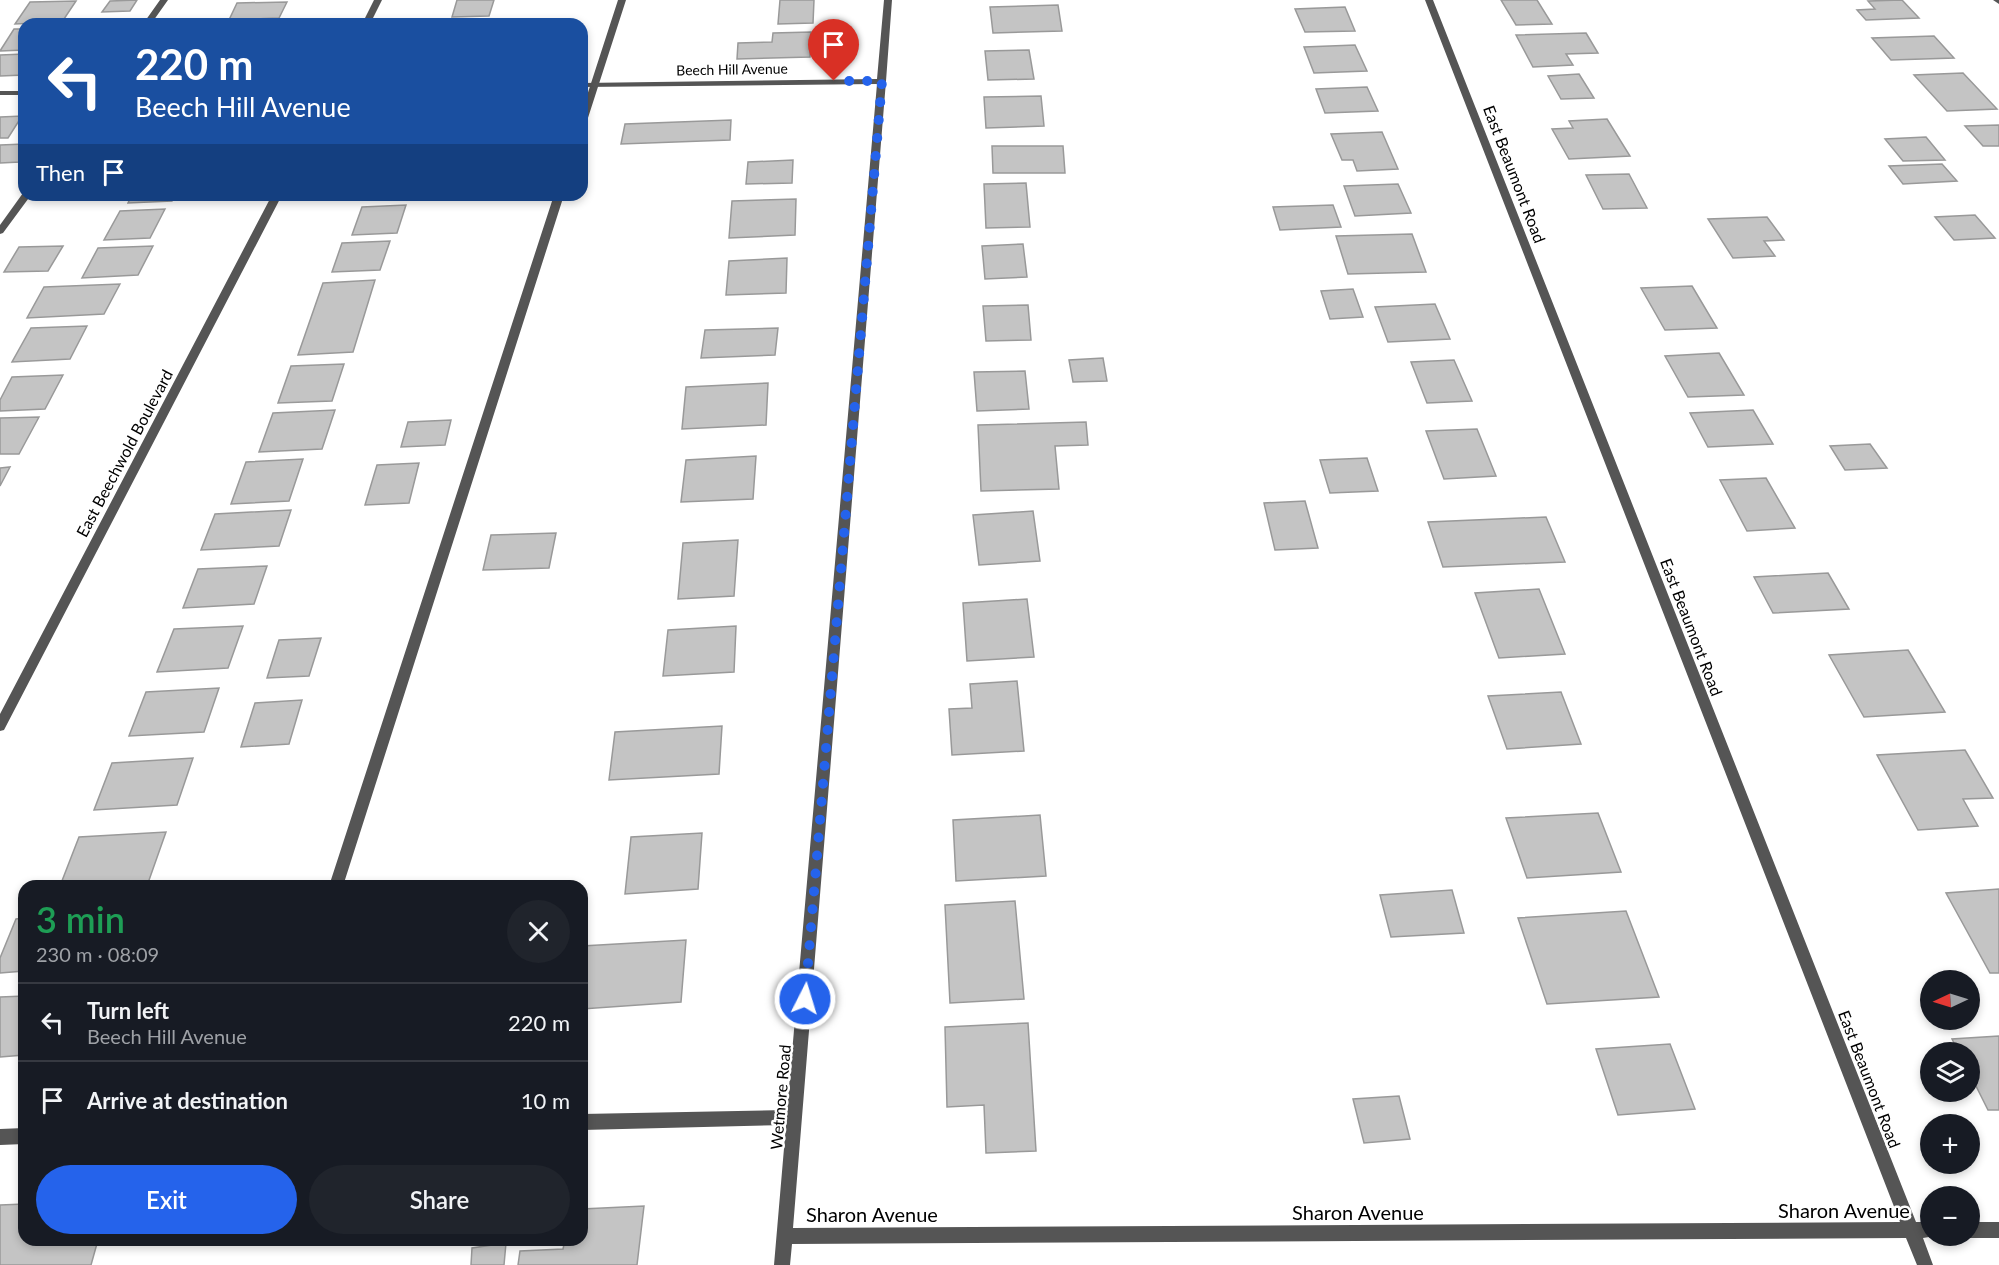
<!DOCTYPE html>
<meta charset="utf-8">
<style>
:root{--surface:#171b24;--page:#20242c;--text:#f1f3f6;--muted:#9ea1a6;--line:#363941;--accent:#2563eb}
body{margin:0;font-family:Lato,sans-serif;background:var(--page);color:var(--text);height:100vh;display:flex;flex-direction:column;font-size:22px;white-space:nowrap}
*{box-sizing:border-box;margin:0}
p{font-size:20px;color:var(--muted)}
.icon{flex:none;width:33px;height:33px;fill:none;stroke:currentColor;stroke-width:2;stroke-linecap:round;stroke-linejoin:round}
.map{position:relative;flex:1;overflow:hidden}
.side{position:absolute;left:18px;top:880px;width:570px;height:366px;display:flex;flex-direction:column;background:var(--surface);border-radius:18px;box-shadow:0 3px 9px #0003}
.side>*{flex:none}
.top-card{position:absolute;left:18px;top:18px;width:570px;height:183px;border-radius:18px;box-shadow:0 3px 9px #0003;background:#1a4fa0;color:#fff;overflow:hidden}
.needle{width:39px;rotate:266deg}
.tools{position:absolute;left:1920px;top:970px;display:grid;gap:12px}
.tools a{display:grid;place-items:center;width:60px;height:60px;border-radius:50%;background:var(--surface);box-shadow:0 3px 9px #0003;font-size:30px}
.pin{position:absolute;display:grid;place-items:center;width:51px;height:51px;color:#fff;margin:-62px -26px;border-radius:50% 50% 50% 0;rotate:-45deg;box-shadow:0 0 6px #0007}
.pin .icon{rotate:45deg}
.me{position:absolute;width:66px;margin:-33px;rotate:5deg;stroke-linejoin:round;filter:drop-shadow(0 0 4px #0008)}
.turn{display:flex;align-items:center;gap:21px;height:126px;padding:0 18px;font-size:27px}
.turn .icon{width:78px;height:78px;stroke-width:2.5}
.turn b{display:block;font-size:42px;line-height:51px}
.then{display:flex;align-items:center;height:57px;padding:0 18px;background:#0003;gap:12px;font-size:22px}
.round{display:grid;place-items:center;flex:none;width:63px;height:63px;border-radius:32px;background:var(--page)}
.head{display:flex;align-items:center;justify-content:space-between;height:102px;padding:0 18px}
h1{font-size:36px;font-weight:600;line-height:45px;color:#1e9e55}
.action{display:flex;gap:12px;margin-top:auto;padding:12px 18px}
.action a{flex:1;height:69px;border-radius:36px;background:var(--accent);color:#fff;font-size:24px;font-weight:600;line-height:69px;text-align:center}
.action a+a{background:var(--page);color:var(--text)}
ul{padding:0;list-style:none}
li{display:flex;align-items:center;gap:18px;height:78px;padding:0 18px;border-top:2px solid var(--line)}
li div{flex:1}
li b{display:block;font-size:22px}
li em{font-style:normal}
.map>svg:first-child{display:block}
.building{fill:#c4c4c4;stroke:#999;stroke-width:1.5}
.lines{fill:none;stroke-linecap:round;stroke-linejoin:round}
.lane{fill:#555;fill-rule:evenodd}
.street{fill:#555;fill-rule:evenodd}
.route{stroke:#2563eb;stroke-width:10;stroke-dasharray:0 18}
.labels{text-anchor:middle;dominant-baseline:central;stroke-width:5;stroke-linejoin:round;paint-order:stroke}
.far-street-label{font-size:14px;fill:#000;stroke:#fff}
.street-label{font-size:16px;fill:#000;stroke:#fff}
.near-street-label{font-size:20px;fill:#000;stroke:#fff}
</style>
<div class="map">
<svg width="1999" height="1265" viewBox="0 0 1999 1265">
<rect width="100%" height="100%" fill="#fff"/>
<path class="building" d="M137,0l-7,11 -28,1 8,-11z
M457,0h37l-5,16 -37,1z
M780,0h34l-1,23 -35,1z
M1501,0h36l15,24 -36,1z
M1902,0l17,18 -53,2 -9,-10 18,-1 -7,-8z
M76,1l-14,21 -47,2 15,-22z
M287,2l-8,16 -50,2 8,-17z
M1058,5l4,26 -69,2 -3,-26z
M1345,7l10,24 -50,1 -10,-23z
M484,21l-1,3h-39l1,-2z
M14,29h10v21l-24,1z
M811,32l-1,25 -73,2 1,-16 34,-1 1,-9z
M1586,33l12,20 -32,1 7,11 -40,2 -17,-32z
M1934,36l20,22 -63,2 -19,-22z
M1355,45l12,26 -53,2 -10,-26z
M1029,50l5,29 -46,1 -3,-29z
M24,54v21l-24,1v-21z
M1963,73l34,36 -50,2 -33,-36z
M1579,74l15,24 -33,1 -13,-23z
M1367,87l11,24 -53,2 -9,-24z
M1041,96l3,30 -58,2 -2,-31z
M22,116l-14,22h-8v-21z
M1607,119l23,37 -61,3 -17,-30 21,-1 -4,-7z
M731,120l-1,20 -109,4 4,-20z
M1999,125v21h-16l-18,-20z
M1382,132l16,37 -41,2 -4,-11h-11l-11,-26z
M1926,137l19,23 -42,1 -18,-22z
M24,144v12l-4,6 -20,1v-18z
M992,146h71l2,27h-72z
M793,160l-1,23 -46,1 2,-22z
M1942,164l15,17 -54,3 -14,-18z
M1629,174l18,34 -44,1 -17,-34z
M1026,183l4,44 -44,1 -2,-44z
M1398,184l13,29 -56,3 -11,-30z
M132,195h43l-3,6 -44,2z
M359,195h60l-62,4z
M796,199l-1,36 -66,3 3,-37z
M406,205l-9,28 -45,2 10,-28z
M1333,205l8,22 -61,3 -7,-23z
M165,209l-15,29 -46,2 16,-29z
M1975,215l20,23 -41,2 -19,-23z
M1767,217l17,23 -20,1 11,15 -42,2 -25,-39z
M1412,234l14,38 -78,2 -12,-38z
M390,241l-10,29 -48,2 10,-29z
M1023,244l4,33 -42,2 -3,-33z
M63,246l-15,25 -44,1 15,-25z
M153,246l-15,29 -56,3 16,-30z
M787,258l-1,35 -60,2 3,-34z
M375,280l-22,72 -55,3 25,-72z
M120,284l-16,30 -77,4 17,-31z
M1692,286l25,42 -52,2 -24,-42z
M1353,289l10,28 -33,2 -9,-28z
M1435,304l15,35 -62,3 -13,-35z
M1028,305l3,35 -45,1 -3,-35z
M87,326l-17,33 -58,3 19,-34z
M778,328l-3,27 -74,3 4,-28z
M1719,353l25,42 -56,2 -23,-41z
M1103,358l4,23 -34,1 -4,-22z
M1454,360l18,41 -45,2 -16,-41z
M344,364l-12,37 -54,2 13,-37z
M1025,371l4,38 -52,2 -3,-39z
M63,375l-18,34 -45,2v-11l12,-23z
M768,383l-2,42 -84,4 4,-42z
M335,410l-13,39 -63,3 14,-39z
M1753,410l20,34 -65,3 -18,-34z
M39,417l-20,37h-19v-36z
M451,420l-6,25 -44,2 7,-25z
M1086,422l2,23 -33,1 4,43 -78,2 -3,-66z
M1477,429l19,47 -52,3 -18,-48z
M1870,444l17,24 -42,2 -15,-24z
M756,456l-3,43 -72,3 5,-42z
M1367,458l11,33 -48,2 -10,-33z
M303,459l-14,42 -58,3 15,-42z
M419,463l-10,40 -44,2 12,-40z
M10,467l-10,19v-18z
M1766,478l29,50 -48,3 -27,-51z
M1305,501l13,47 -43,2 -11,-47z
M291,510l-12,36 -78,4 14,-36z
M1033,511l7,50 -61,4 -6,-50z
M1546,517l19,45 -122,5 -15,-45z
M556,533l-7,35 -66,2 8,-35z
M738,540l-4,56 -56,3 5,-56z
M267,566l-13,38 -71,4 15,-39z
M1828,573l21,36 -76,4 -19,-36z
M1539,589l26,65 -66,4 -24,-65z
M1027,599l7,58 -67,4 -4,-58z
M243,626l-15,42 -71,4 17,-43z
M736,626l-2,46 -71,4 5,-46z
M321,638l-12,38 -42,2 12,-38z
M1908,650l37,62 -81,5 -35,-62z
M1017,681l7,70 -72,4 -3,-46 23,-1 -2,-24z
M219,688l-15,44 -75,4 17,-44z
M1561,692l20,52 -74,5 -19,-53z
M302,700l-13,44 -48,3 14,-44z
M722,726l-3,48 -110,6 6,-48z
M1965,750l28,48 -30,1 15,27 -60,4 -41,-75z
M193,758l-16,47 -83,5 18,-47z
M1598,813l23,59 -94,6 -21,-60z
M1040,815l6,61 -90,5 -3,-61z
M166,832l-18,51 -88,3 19,-49z
M702,833l-4,56 -73,5 6,-57z
M1999,889v84h-9l-44,-80z
M1452,890l12,43 -73,4 -11,-42z
M1015,901l9,98 -74,4 -5,-98z
M1626,911l33,86 -112,7 -29,-86z
M24,918v53l-24,2v-15l16,-39z
M686,940l-5,62 -99,7v-63z
M24,996v59l-24,2v-60z
M1028,1023l8,128 -50,2 -2,-48 -37,2 -2,-80z
M1999,1036v74h-11l-18,-36v-21h-11l-7,-14z
M1670,1044l25,65 -77,6 -22,-66z
M1399,1096l11,43 -46,4 -11,-44z
M24,1204v36h74l-7,25h-91v-60z
M644,1206l-7,59h-119l2,-14 43,-2 2,-9h17v-31z
M506,1243l-2,22h-33l1,-17z"/>
<g class="lines">
<path class="lane" d="M160,0h8l-17,24h-8z
M618,0h8l-40,124 -4,3v-16z
M23,193l1,2h7l-28,38 -3,1v-9z
M554,195h10l-221,691h-14z"/>
<path class="street" d="M374,0h8l-12,24h-8z
M884,0h8l-6,81 -93,1147 1107,-6 -475,-1222h8l483,1222h14v14h5l-12,2 10,27h-16l-11,-27 -1114,6 -2,21h-16l12,-140 -204,5v-16l205,-4 90,-1026 -295,3v-4l295,-4z
M1993,0h6v4z
M0,91h24v4h-24z
M272,195h10l-278,535 -4,1v-17z
M24,1128v16l-24,1v-16z
M1970,1222h29v16h-29l-5,-2h5z"/>
</g>
<g class="lines">
<path class="route" d="M805,999l77,-918h-48"/>
</g>
<g class="labels">
<g class="far-street-label">
<text transform="translate(732 69) rotate(-1)">Beech Hill Avenue</text>
</g>
<g class="street-label">
<text transform="translate(1515 174) rotate(69)">East Beaumont Road</text>
<text transform="translate(124 453) rotate(-62)">East Beechwold Boulevard</text>
<text transform="translate(1692 627) rotate(69)">East Beaumont Road</text>
<text transform="translate(1870 1079) rotate(69)">East Beaumont Road</text>
<text transform="translate(780 1097) rotate(-85)">Wetmore Road</text>
</g>
<g class="near-street-label">
<text x="1844" y="1210">Sharon Avenue</text>
<text x="1358" y="1212">Sharon Avenue</text>
<text x="872" y="1214">Sharon Avenue</text>
</g>
</g>
</svg>
<div class="tools">
<a><svg class="needle" viewBox="-14 -14 28 28"><path d="M0-13l5 13h-10z" fill="#e53935"/><path d="M0 13l5-13h-10z" fill="#9ea1a6"/></svg></a>
<a><svg class="icon" aria-label="layers" viewBox="0 0 24 24"><path d="M12 4l9 5-9 5-9-5zM3 14l9 5 9-5"/></svg></a>
<a>+</a>
<a>−</a>
</div>
<div class="pin" style="left:834px;top:81px;background:#d93025"><svg class="icon" aria-label="arrive" viewBox="0 0 24 24"><path d="M6 21V4h12l-3 4 3 4H6"/></svg></div>
<svg class="me" style="left:805px;top:999px" viewBox="-20 -20 40 40"><circle r="17" fill="#2563eb" stroke="#fff" stroke-width="3"/><path d="M0-11L8 9 0 5-8 9z" fill="#fff"/></svg>
<div class="top-card">
<div class="turn"><svg class="icon" aria-label="left" viewBox="0 0 24 24"><path d="M17 20v-9H6M10 6l-5 5 5 5"/></svg><div><b>220 m</b>Beech Hill Avenue</div></div>
<div class="then">Then<svg class="icon" aria-label="arrive" viewBox="0 0 24 24"><path d="M6 21V4h12l-3 4 3 4H6"/></svg></div>
</div>
<section class="side">
<div class="head"><div><h1>3 min</h1><p>230 m · 08:09</p></div><a class="round"><svg class="icon" aria-label="close" viewBox="0 0 24 24"><path d="M6 6l12 12M18 6L6 18"/></svg></a></div>
<ul>
<li><svg class="icon" aria-label="left" viewBox="0 0 24 24"><path d="M17 20v-9H6M10 6l-5 5 5 5"/></svg><div><b>Turn left</b><p>Beech Hill Avenue</p></div><em>220 m</em></li>
<li><svg class="icon" aria-label="arrive" viewBox="0 0 24 24"><path d="M6 21V4h12l-3 4 3 4H6"/></svg><div><b>Arrive at destination</b></div><em>10 m</em></li>
</ul>
<div class="action"><a>Exit</a><a>Share</a></div>
</section>
</div>
